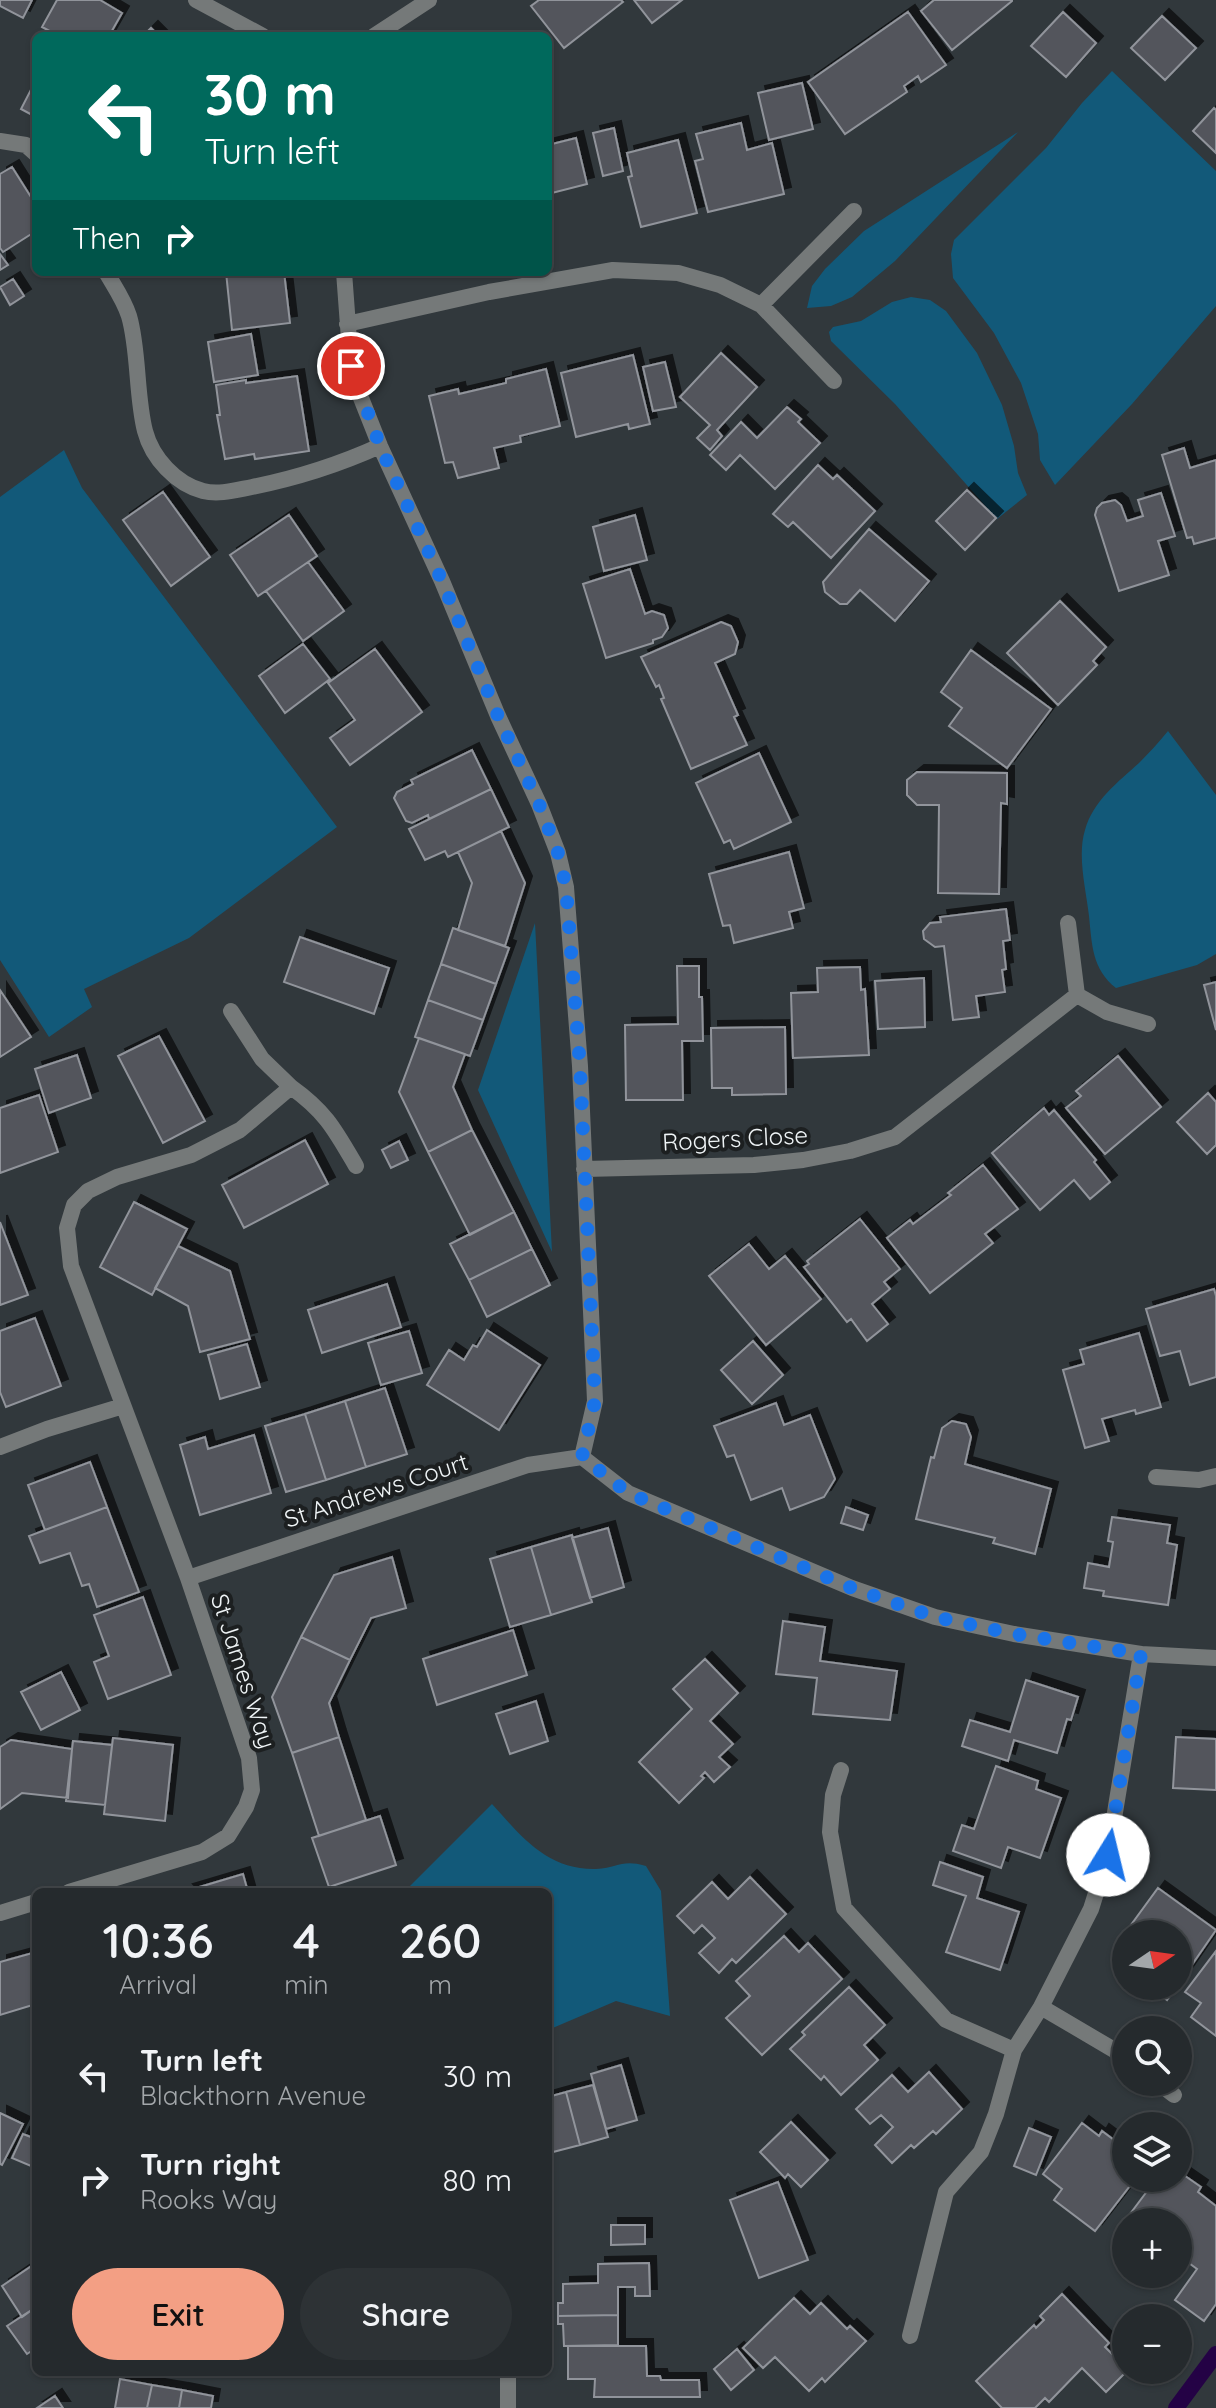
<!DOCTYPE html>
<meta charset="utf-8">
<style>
:root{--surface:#252a2d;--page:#2d3235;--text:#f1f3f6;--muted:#a3a7aa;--line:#424649;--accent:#f39f84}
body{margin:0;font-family:Quicksand,sans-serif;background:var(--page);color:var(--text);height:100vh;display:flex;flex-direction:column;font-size:30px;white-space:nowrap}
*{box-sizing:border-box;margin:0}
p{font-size:26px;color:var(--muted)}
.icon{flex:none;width:44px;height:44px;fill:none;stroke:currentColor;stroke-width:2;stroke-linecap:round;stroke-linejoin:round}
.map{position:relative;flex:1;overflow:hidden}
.panel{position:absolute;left:32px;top:1888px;width:520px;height:488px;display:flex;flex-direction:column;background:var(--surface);border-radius:12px;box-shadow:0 2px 6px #0004,0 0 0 2px var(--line)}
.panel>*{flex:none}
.hud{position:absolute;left:32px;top:32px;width:520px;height:244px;border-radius:12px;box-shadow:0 2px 6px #0004,0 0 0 2px var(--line);background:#00695c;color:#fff;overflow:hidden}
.needle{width:52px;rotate:77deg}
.tools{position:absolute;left:1112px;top:1920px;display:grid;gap:16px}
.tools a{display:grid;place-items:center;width:80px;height:80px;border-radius:50%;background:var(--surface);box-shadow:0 2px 6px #0004,0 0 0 2px var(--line);font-size:40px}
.pin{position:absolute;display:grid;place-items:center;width:68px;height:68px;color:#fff;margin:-34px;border:4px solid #fff;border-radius:50%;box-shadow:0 2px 8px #0007}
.me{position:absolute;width:88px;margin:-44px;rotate:9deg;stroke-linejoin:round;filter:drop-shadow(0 0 6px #0008)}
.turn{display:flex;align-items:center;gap:28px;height:168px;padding:0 40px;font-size:36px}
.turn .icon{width:104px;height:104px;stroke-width:2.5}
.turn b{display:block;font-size:56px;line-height:68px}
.then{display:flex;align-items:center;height:76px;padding:0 40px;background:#0003;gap:16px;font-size:30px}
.eta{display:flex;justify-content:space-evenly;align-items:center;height:136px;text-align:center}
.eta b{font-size:48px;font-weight:600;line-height:56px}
.primary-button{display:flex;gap:16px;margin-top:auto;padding:16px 40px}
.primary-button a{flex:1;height:92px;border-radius:48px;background:var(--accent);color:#111;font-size:32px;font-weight:600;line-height:92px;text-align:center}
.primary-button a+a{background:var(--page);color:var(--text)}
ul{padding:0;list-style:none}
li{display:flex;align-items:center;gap:24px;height:104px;padding:0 40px}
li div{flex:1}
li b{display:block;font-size:30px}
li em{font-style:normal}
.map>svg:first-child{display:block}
.green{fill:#125979}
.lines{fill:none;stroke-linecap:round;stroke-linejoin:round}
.stream{stroke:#240245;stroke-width:16}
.building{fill:#52555c;stroke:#91949b;stroke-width:2;filter:url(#shadow)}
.street{stroke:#757979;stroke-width:16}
.route{stroke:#1a73e8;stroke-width:14;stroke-dasharray:0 25.2}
.labels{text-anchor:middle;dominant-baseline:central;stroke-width:8;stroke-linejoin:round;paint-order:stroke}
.street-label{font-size:24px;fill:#eff4f6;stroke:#1c1f20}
</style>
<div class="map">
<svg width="1216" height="2408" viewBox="0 0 1216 2408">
<defs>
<filter id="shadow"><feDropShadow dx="7" dy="-7" stdDeviation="0" flood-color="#0009"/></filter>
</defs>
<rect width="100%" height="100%" fill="#31383c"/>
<path class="green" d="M1112,71l104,100v135l-84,98 -77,81 -15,-25 -2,-26 -17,-51 -27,-50 -41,-55 -2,-24 3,-14 92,-92 36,-45z
M1018,132l-123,129 -43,36 -21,9 -24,2 5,-22 13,-17 39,-38z
M911,297l19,3 16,11 31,42 25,52 12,41 4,27 9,22 -30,24 -102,-115 -64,-63 -2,-9 4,-5 28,-6 31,-19z
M64,450l18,38 255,339 -148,111 -105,51 8,18 -43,30 -49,-77v-463z
M1168,731l48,64v159l-19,11 -81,23c-24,-19 -24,-43 -27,-72 -3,-27 -12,-60 -4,-86 8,-29 33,-48 54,-67 10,-10 20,-21 29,-32z
M535,923l17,329 -74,-162z
M492,1804c30,33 55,66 104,65 23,-1 25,-10 50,-3l15,25 9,125 -54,-15 -68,29v-138h-144z"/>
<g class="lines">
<path class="stream" d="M1176,2408l40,-54"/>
</g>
<path class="building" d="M0,0h32l-9,18 -23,-12z
M57,0h43l22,13 -13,23h-50l-17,-9z
M539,0h82l2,2 -59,46 -33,-42z
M634,0h48l-30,23z
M934,0h78v1l-60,49 -31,-39z
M908,12l38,53 -25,17 -3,-6 -14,10 3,6 -62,42 -37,-52z
M1063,12l33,31 -30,34 -35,-31z
M1162,16l34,32 -31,32 -34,-32z
M151,28l8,8h-16z
M36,80v37l-15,-8z
M802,83l11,46 -44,11 -11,-47z
M1214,108l2,2v43l-23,-22z
M741,123l6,27 25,-7 12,51 -76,18 -13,-51 8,-2 -7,-25z
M614,128l9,43 -20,5 -10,-43z
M576,138l11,46 -39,10v-49z
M678,140l19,73 -56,14 -13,-50 4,-1 -5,-23z
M12,167l24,38v26l-33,21 -3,-4v-74z
M0,254l8,11 -8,5z
M226,272h58l6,51 -58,7z
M13,279l11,17 -14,9 -10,-18z
M251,334l7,41 -44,7 -6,-40z
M721,353l36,34 -40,43 5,6 -12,14 -13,-12 13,-13 -30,-28z
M633,355l17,69 -21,5 -1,-5 -52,13 -15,-64z
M665,362l11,45 -23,4 -10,-44z
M546,369l14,57 -40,10 1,6 -27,6 5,20 -41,10 -5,-16 -8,1 -16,-67 29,-7 1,5 47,-11v-4z
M297,376l12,75 -54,8 -1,-5 -29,5 -8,-44h3l-4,-30 30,-5v3z
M787,407l14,12 -3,3 22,21 -45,46 -35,-34 -14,15 -16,-15 31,-33 16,16z
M1184,448l6,20 26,-8v78l-22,6 -2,-7 -5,1 -25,-83z
M818,465l15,14 4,-4 38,36 -44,47 -38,-36 -5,5 -15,-13z
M967,490l29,28 -31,32 -29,-29z
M163,492l47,65 -39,29 -48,-66z
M1161,493l14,43 -17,5 11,34 -50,16 -24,-76 2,-7 5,-5 13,-3 6,5 6,16 16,-5 -5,-16z
M289,515l28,41 -59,40 -28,-41z
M635,515l12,45 -43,11 -11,-44z
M869,529l60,52 -34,40 -35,-31 -13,14h-7l-15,-12 -2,-10z
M308,562l36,49 -41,30 -37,-50z
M630,569l15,45 7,-3 12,4 4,13 -6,9 -9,3v3l-47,15 -23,-74z
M1060,601l46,46 -13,14 4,4 -39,40 -51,-52z
M721,622l10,4 7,16 -3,12 -20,9 23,52 -4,2 13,28 -56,24 -30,-70 3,-1 -5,-13 -3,2 -15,-30z
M303,644l27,35 -45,34 -26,-37z
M375,649l47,63 -72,53 -20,-27 25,-18 -27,-37z
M971,650l80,59 -44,59 -58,-42 13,-18 -21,-16z
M472,750l19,39 -62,30 -1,-4 -16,8 -6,-2 -12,-23 3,-6 16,-8 -2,-4z
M759,753l32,69 -57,27 -4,-9 -6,3 -28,-60z
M917,772l90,1v31l-6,-1 -2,91 -61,-1 1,-88h-22l-10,-10v-15z
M491,789l18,38 -61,30 -3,-6 -20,9 -16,-31z
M501,831l24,52 -20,63 -47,-16 14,-47 -14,-31z
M789,852l15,56 -15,4 4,16 -59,15 -4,-18 -7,1 -14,-52z
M1006,909l4,31 -7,1 3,28 -4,1 3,22 -29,4 3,21 -26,3 -9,-74 -9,1 -11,-8 -1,-8 7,-8 11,-1 -1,-5z
M453,928l56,20 -13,36 -55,-20z
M300,937l89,31 -15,46 -90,-32z
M441,964l55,20 -13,36 -55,-20z
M677,966h22v31h3l1,44h-21l1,59h-57l-1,-75 53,-1z
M860,967l1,23 4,-1 4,66 -76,3 -2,-65 27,-1 -1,-24z
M924,978l1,49 -47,2 -3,-48z
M1216,982v48l-12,-45z
M0,990l31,47 -31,20z
M428,1000l55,20 -13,36 -55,-19z
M785,1027l1,67 -54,1v-7h-20l-1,-60z
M159,1036l46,85 -42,22 -45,-87z
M419,1038l46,16 -12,33 19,43 -44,22 -29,-60z
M77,1055l14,43 -42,15 -14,-44z
M1118,1056l43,51 -56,47 -39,-46 15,-12 -5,-5z
M1208,1093l8,9v43l-9,9 -30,-32z
M39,1095l19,57 -58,21v-65z
M1044,1108l5,7 5,-5 42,50 -2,2 16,20 -20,17 -16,-19 -34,30 -48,-57z
M472,1130l42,82 -44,23 -42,-83z
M305,1140l23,44 -84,44 -22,-43z
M399,1141l9,19 -17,8 -9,-18z
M983,1165l35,44 -33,25 8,9 -63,50 -43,-55 23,-18 3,4 38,-29 -3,-2z
M134,1202l53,27 -35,66 -52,-28z
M514,1212l18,37 -63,31 -19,-36z
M860,1219l40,50 -16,13 6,7 -18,15 16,20 -21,17 -16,-22 -4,3 -43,-55 5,-3 -2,-3z
M0,1222l28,73 -28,10z
M749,1244l20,25 16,-13 36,43 -55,46 -57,-69z
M178,1246l52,25 20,68 -50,13 -12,-46 -33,-18z
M532,1249l18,36 -63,32 -18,-37z
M387,1284l14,43 -79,26 -14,-43z
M1214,1289l2,7v81l-26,8 -10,-34 -20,5 -14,-47z
M35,1318l26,68 -55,21 -6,-15v-61z
M487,1330l53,35 -41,65 -72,-45 22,-35 15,10 9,-15 4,2z
M409,1331l13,42 -41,12 -13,-42z
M1139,1333l22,74 -25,7 -1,-4 -33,9 7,22 -24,7 -22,-78 21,-6 -4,-14z
M753,1341l30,34 -31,29 -31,-34z
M247,1344l13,43 -40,12 -12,-44z
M385,1388l22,66 -41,13 -21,-66z
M345,1401l21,66 -40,13 -21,-66z
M776,1403l8,22 26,-10 25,64 -11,18 -34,13 -8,-22 -31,12 -17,-45 -7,2 -13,-31z
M305,1414l21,66 -40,12 -21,-66z
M952,1421l14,3 5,13 -6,27 86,25 -16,65 -42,-11 2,-5 -79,-19 15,-62 3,1 8,-30z
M254,1435l17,58 -71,22 -20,-70 25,-8 3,12z
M90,1462l17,45 -62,23 -17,-45z
M107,1507l32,85 -42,15 -8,-23 -7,2 -12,-33 -30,10 -11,-27z
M846,1507l22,8 -5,15 -22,-7z
M1112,1517l58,8 -3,18 10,2 -9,60 -65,-9 1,-5 -20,-3 4,-25 21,4 4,-25 -5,-1z
M608,1528l16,59 -34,11 -18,-60z
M572,1535l20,67 -41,13 -20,-68z
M531,1547l20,68 -41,12 -20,-68z
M392,1557l14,51 -35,10 -21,42 -49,-23 33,-62z
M143,1597l28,78 -63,24 -14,-37 15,-6 -15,-41z
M783,1621l42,6 -5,34 77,10 -7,49 -77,-6 4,-36 -41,-4z
M513,1630l14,45 -90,30 -14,-46z
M301,1637l49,23 -21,43 10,34 -47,16 -20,-56z
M705,1659l33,34 -28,28 23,23 -14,13 11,10 -16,15 -9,-10 -4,4 3,2 -25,25 -40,-41 53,-53 -19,-20z
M61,1672l19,38 -39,20 -20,-38z
M1026,1680l52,17 -7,23 -4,-1 -10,34 -43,-13 -6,21 -46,-15 8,-26 40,12z
M536,1701l12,40 -38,13 -14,-40z
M339,1737l27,83 -47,16 -27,-83z
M1176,1737l40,2v51l-43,-2z
M113,1738l60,7 -8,76 -61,-7z
M11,1740l61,9 -4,49 -46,-5 -22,16v-62z
M73,1741l39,4 -7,60 -39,-4z
M996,1766l42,15 -2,8 25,9 -21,60 -32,-11 -7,21 -48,-17 9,-26 12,4z
M380,1816l16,49 -67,22 -17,-49z
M940,1862l43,15 -6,21 42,14 -19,58 -54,-18 20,-56 -33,-11z
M243,1874l5,18h-61l-1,-1z
M750,1877l36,37 -50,49 -4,-4 -13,14 -20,-20 16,-15 -13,-13 -8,8 -17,-17 35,-34 16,17z
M1158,1888l58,42 -38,55v-51h-52v17l-9,-7z
M784,1936l15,16 9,-9 34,36 -80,76 -36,-37 24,-22 -14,-15z
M1216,1951v85l-25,-19 10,-14 -16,-11z
M36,1952v52l-36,11v-53z
M1148,1986h29l-10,14z
M849,1987l36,38 -21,20 14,15 -37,35 -17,-19 -3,4 -31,-31 15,-14 -3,-3z
M621,2065l16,55 -31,9 -15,-55z
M929,2072l33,37 -26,25 -3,-3 -19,17 -3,-3 -19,18 -17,-18 18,-18 -12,-12 -11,9 -14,-15 36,-34 16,17z
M593,2085l15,52 -28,8 -14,-53z
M566,2092l14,53 -27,7 -5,-19v-36z
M0,2113l23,11 -21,41 -2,-1z
M791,2122l37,38 -27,27 -13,-13 -3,4 -25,-26z
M1082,2123l17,13 3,-5 24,18v29h10l-41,53 -41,-31 8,-11 -19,-15z
M1029,2128l22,9 -15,38 -22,-9z
M23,2134l13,5v17l-5,10 -19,-8z
M1178,2171l23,16 -3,5 18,14v98l-12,17 -29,-21 22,-31 -19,-14v-33h-37l-11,-8 27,-36h21z
M778,2182l30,78 -49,18 -29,-78z
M611,2225h34v19l-34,1z
M36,2263v44l-14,10 -20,-31z
M649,2263l1,33h-15v-9h-17v28l-60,1v-13h5v-19l35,-1v-19z
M1062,2294l47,49 -4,4 23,23 -22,22 -24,-24 -33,34 -4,-4 -10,10h-33l-26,-27 58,-56 2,3 8,-8 -4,-4z
M794,2298l16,16 11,-11 26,26 3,-3 16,15 -41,41 -3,-4 -13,13 -34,-34 -12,11 -20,-20z
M36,2307v41l-9,6 -20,-28z
M618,2315v30l-54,1 -1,-22h-5v-8z
M568,2346h78l1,30h13l1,4h38l1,17h-106l1,-18h-27z
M737,2349l17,21 -23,20 -17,-21z
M120,2379l32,6 -5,23h-32z
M152,2385l30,5 -3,18h-32z
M182,2390l31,6 -2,12h-32z
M55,2396l8,12h-26z"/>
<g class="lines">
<path class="street" d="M196,0l67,36
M374,36l55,-36
M0,141l26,4 10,9
M106,272c8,14 18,28 23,44 10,34 7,80 16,115 7,27 31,53 58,60 16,4 33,-1 49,-4 45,-9 86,-22 128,-41
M344,272l7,94 10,32 19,48 62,135 56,135 41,88 19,49 8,34 14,179 15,335 -13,56
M761,305l93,-94
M347,324l142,-32 124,-22 65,3 42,12 41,20 73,76
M1068,923l9,72 30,17 41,12
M231,1011l31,48 29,28
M584,1169l170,-4 49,-5 47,-9 45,-14 182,-142
M0,1447l47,-18 76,-23
M582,1457l46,36 224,95 83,29 79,17 127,20 75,4
M1156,1477l43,3 17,-4
M188,1578l340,-113 54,-8
M841,1770l-8,25 -3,37 14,76 102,112 68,30
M69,1892l133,-40 26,-16 18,-29 6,-17 -3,-32 -61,-180 -117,-312 -4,-38 7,-23 14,-14 29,-14 74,-22 49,-25 51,-43c35,25 44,43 65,79
M0,1913l36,-11
M1041,2007l85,50
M1157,2082l17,13
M910,2336l36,-144 35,-40 15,-38 18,-64 27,-43 50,-98 17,-54 33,-201
M508,2372v36"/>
</g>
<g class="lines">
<path class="route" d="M351,366l29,80 62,135 56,135 41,88 19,49 8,34 14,179 15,335 -13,56 46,36 224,95 83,29 79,17 127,20 -33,201"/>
</g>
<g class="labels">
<g class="street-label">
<text transform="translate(735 1138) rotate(-3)">Rogers Close</text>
<text transform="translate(376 1490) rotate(-18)">St Andrews Court</text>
<text transform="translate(244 1671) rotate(72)">St James Way</text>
</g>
</g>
</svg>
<div class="tools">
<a><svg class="needle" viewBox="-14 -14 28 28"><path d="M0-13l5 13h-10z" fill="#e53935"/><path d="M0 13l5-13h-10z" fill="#a3a7aa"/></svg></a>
<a><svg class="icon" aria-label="search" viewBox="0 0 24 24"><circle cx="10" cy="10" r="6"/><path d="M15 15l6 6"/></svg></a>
<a><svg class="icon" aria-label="layers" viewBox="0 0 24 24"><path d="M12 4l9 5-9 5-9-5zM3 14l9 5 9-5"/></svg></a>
<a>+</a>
<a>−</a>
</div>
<div class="pin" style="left:351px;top:366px;background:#d93025"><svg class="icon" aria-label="arrive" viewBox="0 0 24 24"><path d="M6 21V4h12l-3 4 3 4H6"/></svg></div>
<svg class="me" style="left:1108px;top:1855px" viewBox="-20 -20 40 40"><circle r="19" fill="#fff"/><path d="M0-13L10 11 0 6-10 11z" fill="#1a73e8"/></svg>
<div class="hud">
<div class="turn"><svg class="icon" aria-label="left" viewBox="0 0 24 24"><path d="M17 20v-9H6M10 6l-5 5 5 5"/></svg><div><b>30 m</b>Turn left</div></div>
<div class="then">Then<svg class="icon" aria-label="right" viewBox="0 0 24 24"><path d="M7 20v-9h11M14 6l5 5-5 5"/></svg></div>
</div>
<section class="panel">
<div class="eta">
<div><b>10:36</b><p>Arrival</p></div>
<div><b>4</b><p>min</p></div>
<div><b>260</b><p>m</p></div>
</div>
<ul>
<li><svg class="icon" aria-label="left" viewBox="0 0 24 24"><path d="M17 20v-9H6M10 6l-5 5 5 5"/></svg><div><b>Turn left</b><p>Blackthorn Avenue</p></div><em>30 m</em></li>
<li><svg class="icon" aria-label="right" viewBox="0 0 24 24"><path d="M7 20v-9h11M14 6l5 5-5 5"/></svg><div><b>Turn right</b><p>Rooks Way</p></div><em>80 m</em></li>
</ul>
<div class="primary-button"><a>Exit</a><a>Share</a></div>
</section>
</div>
